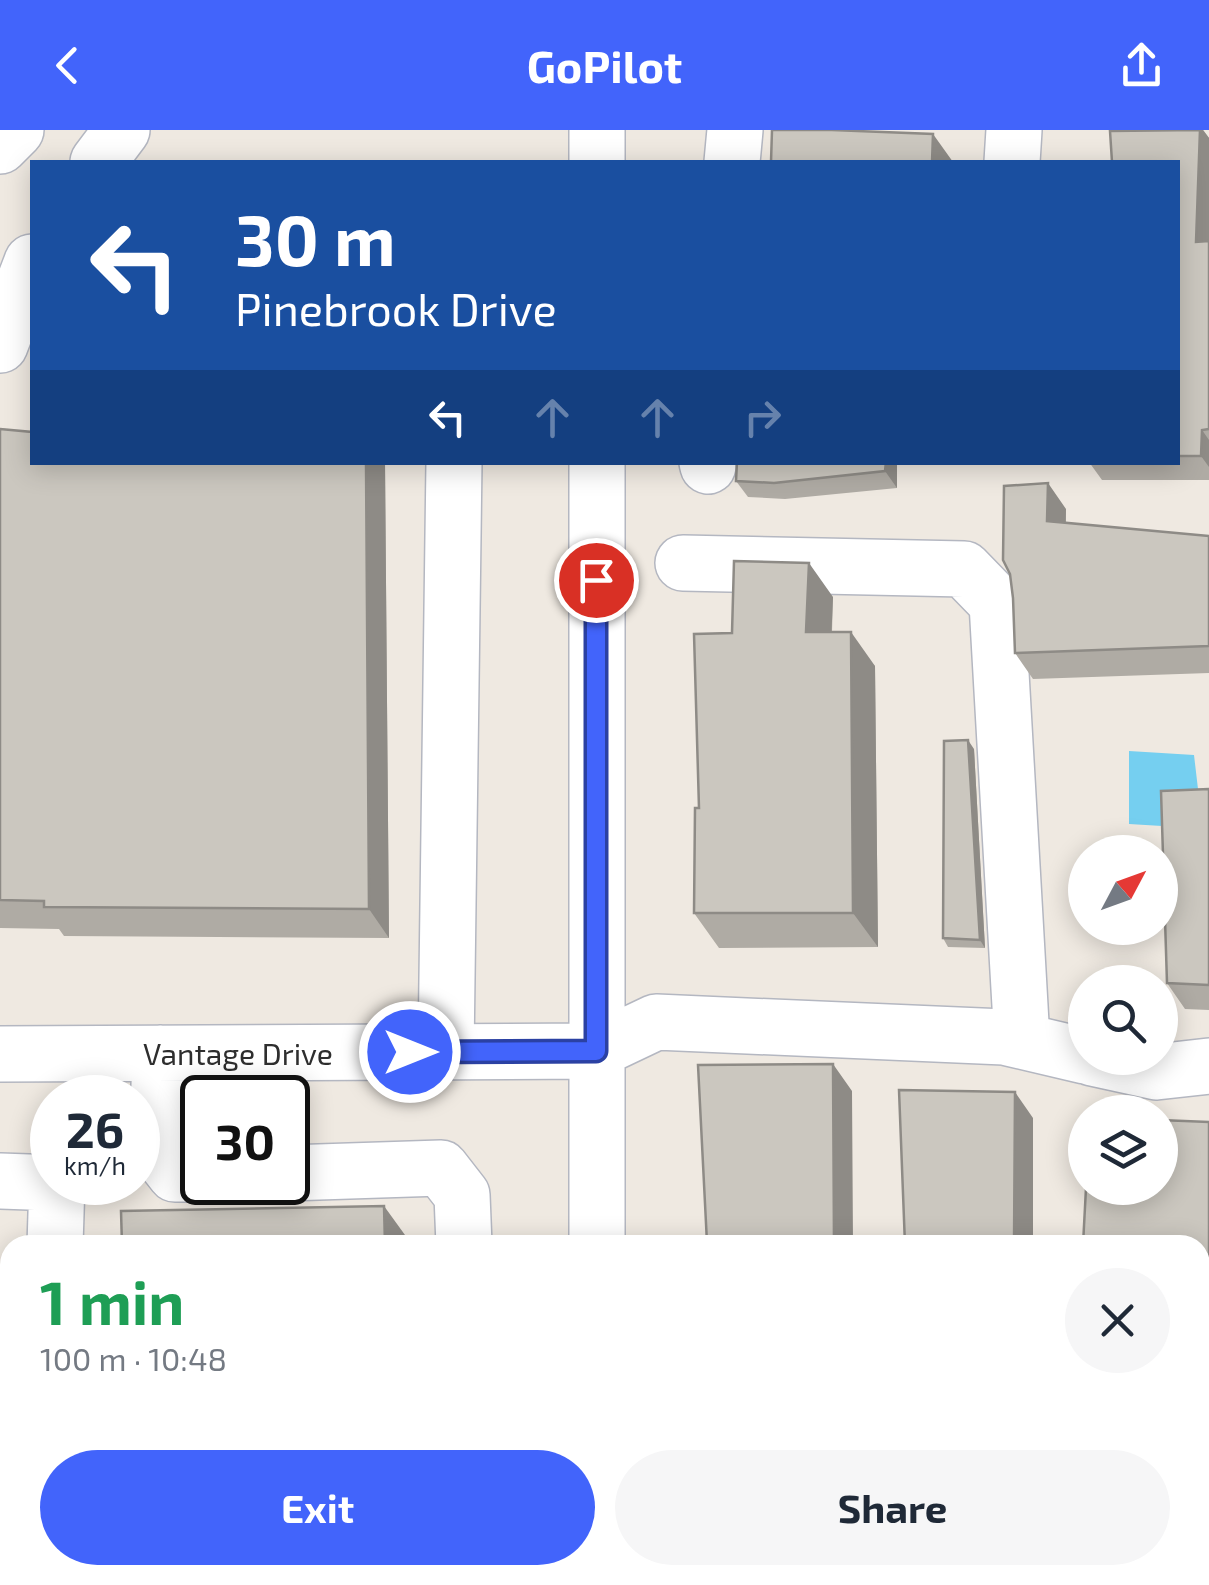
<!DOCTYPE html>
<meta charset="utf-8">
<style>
:root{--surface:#fff;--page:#f6f6f7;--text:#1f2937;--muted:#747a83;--accent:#4264fb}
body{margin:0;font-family:"Exo 2",sans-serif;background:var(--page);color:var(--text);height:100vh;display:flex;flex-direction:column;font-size:38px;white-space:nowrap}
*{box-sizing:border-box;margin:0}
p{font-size:32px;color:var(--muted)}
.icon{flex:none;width:55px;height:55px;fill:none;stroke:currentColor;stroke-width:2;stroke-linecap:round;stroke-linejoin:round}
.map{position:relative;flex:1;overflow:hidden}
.drawer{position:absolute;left:0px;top:1105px;width:1210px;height:350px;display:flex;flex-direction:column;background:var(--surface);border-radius:30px 30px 0 0;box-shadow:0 5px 25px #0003}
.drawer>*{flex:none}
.hud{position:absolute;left:30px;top:30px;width:1150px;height:305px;border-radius:0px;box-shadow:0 5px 25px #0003;background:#1a4fa0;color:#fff;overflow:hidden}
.needle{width:65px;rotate:49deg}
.buttons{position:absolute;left:1068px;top:705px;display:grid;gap:20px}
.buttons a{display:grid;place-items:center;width:110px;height:110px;border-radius:50%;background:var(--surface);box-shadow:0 5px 25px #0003;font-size:50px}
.speed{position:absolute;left:30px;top:945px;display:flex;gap:20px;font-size:50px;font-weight:700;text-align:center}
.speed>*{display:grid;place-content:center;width:130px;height:130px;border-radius:50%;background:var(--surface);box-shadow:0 5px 25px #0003;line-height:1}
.speed small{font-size:25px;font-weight:400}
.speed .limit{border:5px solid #111;border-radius:15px;background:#fff;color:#111}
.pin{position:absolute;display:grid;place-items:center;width:85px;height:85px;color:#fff;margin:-42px;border:5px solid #fff;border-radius:50%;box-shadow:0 2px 10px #0007}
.me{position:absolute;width:110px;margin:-55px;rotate:90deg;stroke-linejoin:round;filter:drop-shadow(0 0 8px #0008)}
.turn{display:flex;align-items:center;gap:35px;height:210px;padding:0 40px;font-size:45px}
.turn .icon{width:130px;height:130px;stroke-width:2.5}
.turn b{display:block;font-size:70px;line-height:85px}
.lanes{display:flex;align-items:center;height:95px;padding:0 40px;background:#0003;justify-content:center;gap:50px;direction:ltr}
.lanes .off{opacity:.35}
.round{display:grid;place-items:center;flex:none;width:105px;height:105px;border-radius:52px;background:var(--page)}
.headline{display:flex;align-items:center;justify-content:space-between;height:170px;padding:0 40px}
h1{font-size:60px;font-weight:700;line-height:75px;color:#1e9e55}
.cta{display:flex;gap:20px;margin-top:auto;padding:20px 40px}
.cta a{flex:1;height:115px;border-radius:60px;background:var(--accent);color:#fff;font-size:40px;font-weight:700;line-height:115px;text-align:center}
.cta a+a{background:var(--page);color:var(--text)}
header{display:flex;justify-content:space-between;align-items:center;height:130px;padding:0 40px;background:var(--accent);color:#fff;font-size:45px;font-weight:700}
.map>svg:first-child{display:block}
.water{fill:#75cff0}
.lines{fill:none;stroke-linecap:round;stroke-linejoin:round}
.minor-casing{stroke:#b4b7c1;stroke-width:58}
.minor{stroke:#fff;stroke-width:55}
.wall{fill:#afaba4}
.shaded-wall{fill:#8e8b86}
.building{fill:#cbc7bf;stroke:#8e8b86;stroke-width:2.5}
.route-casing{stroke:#2b41a3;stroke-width:25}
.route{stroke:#4264fb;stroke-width:18}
.labels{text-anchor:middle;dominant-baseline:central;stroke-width:10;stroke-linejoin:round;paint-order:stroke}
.street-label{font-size:30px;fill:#2e2e2e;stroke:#fff}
</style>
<header><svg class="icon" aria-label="back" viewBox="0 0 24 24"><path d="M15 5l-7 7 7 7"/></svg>GoPilot<svg class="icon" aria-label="share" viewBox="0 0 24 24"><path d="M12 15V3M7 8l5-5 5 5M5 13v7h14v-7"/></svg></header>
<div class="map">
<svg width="1209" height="1455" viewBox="0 0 1209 1455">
<rect width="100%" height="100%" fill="#efe9e1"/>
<path class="water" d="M1129,621l65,4 4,34 -34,1 -2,36 -33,-2z"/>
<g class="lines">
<g class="minor-casing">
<path id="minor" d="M0,16l16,-16
M98,32l24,-32
M597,32v-32
M732,32l3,-32
M1012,32l2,-32
M0,215l32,-83
M597,332v783
M707,332l1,4
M683,433l281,6 33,34 25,438
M446,922l8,-590
M160,923l-3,98 18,23h27
M0,924l595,-3 61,-29 348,15 81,19
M1092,928l64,14 53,-6
M288,1043l153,-5 21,27 2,50
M0,1051l57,2
M55,1115l2,-63
M473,1445v10
M610,1445l2,10
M44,1455v-10"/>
</g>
<use href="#minor" class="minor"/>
</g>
<path class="wall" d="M1123,0h80l6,8v342h-107l-13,-18h89v-300z
M0,299l385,33 4,476 -325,-2 -5,-7 -59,-1z
M737,332h160v26l-112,11 -37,-2 -12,-16z
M1066,379v14l143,13v137l-176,6 -18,-26z
M833,467l-1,35 43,34 3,281 -159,1 -25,-35 5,-105 33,-175z
M974,619l11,199 -37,-1 -5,-9z
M1209,659v221l-24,-1 -18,-26z
M1209,992v161l-9,1v-39z
M1200,1251h9v198l-105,2 1,4h-191l-2,-10h288z"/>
<path class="shaded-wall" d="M1200,0h3l6,8v122l-13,-18z
M933,4l20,28h-21z
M1202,300l7,10v27l-8,-11z
M366,332h19l4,476 -20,-29z
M886,332h11v26l-12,-17z
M1048,353l18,26 -1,38 -18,-26z
M809,433l24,34 -3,70 -24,-35z
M851,502l24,34 3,281 -25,-34z
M968,610l6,9 11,199 -5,-8z
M833,934l19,27 1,154h-19z
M1015,962l18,26v127h-19z
M384,1076l21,29v10h-20z
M392,1445h20v10h-20z
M844,1445h18v10h-18z
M1092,1445h8l4,6 1,4h-7z"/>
<path class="building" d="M772,0h60l101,4 -1,28h-161z
M1200,0l-4,112 13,-1v188l-7,1 -1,26h-23v-294h-66l-2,-31z
M0,299l32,3v30h334l3,447 -325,-2v-6l-44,-1z
M737,332h149l-1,9 -111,12 -38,-2z
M1048,353l-1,38 162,15v110l-194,7 -2,-55 -3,-24 -7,-14 1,-74z
M734,431l75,2 -3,69h45l2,281h-159l1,-105h4l-5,-174 38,-1z
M968,610l12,200 -37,-2 1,-197z
M1209,659v196l-42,-2 -6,-192z
M833,934l1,181 -127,-2 -9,-178z
M899,960l116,2 -1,153h-109z
M1160,990l49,2v134h-9v-11h-117l3,-57h74z
M384,1076l1,39h-263l-1,-34z
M1200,1251h9v171h-9z
M208,1445h184v10h-184z
M693,1445h151v10h-151z
M912,1445h99l-98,9z"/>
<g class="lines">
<g class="route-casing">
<path id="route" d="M410,922l186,-1v-471"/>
</g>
<use href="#route" class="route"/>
</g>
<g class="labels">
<g class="street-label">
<text x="238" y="923">Vantage Drive</text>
</g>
</g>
</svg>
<div class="buttons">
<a><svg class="needle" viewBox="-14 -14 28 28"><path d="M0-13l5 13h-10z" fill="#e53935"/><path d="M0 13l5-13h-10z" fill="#747a83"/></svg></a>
<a><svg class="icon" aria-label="search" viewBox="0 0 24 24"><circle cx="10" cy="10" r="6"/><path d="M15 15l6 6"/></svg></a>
<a><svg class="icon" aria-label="layers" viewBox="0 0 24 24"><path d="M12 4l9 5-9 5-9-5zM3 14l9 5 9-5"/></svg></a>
</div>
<div class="speed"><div>26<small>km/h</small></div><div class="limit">30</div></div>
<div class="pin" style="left:596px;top:450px;background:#d93025"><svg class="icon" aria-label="arrive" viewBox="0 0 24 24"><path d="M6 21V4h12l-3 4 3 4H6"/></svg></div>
<svg class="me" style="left:410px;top:922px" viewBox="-20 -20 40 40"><circle r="17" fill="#4264fb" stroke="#fff" stroke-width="3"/><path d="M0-11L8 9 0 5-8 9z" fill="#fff"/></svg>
<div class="hud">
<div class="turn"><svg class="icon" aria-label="left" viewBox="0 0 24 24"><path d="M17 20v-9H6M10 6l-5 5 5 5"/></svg><div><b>30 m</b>Pinebrook Drive</div></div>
<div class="lanes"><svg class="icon" aria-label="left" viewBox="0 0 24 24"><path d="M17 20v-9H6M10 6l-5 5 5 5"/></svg><svg class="icon off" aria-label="ahead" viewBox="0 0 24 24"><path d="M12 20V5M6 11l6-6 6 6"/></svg><svg class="icon off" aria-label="ahead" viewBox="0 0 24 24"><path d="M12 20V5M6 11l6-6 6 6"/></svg><svg class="icon off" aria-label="right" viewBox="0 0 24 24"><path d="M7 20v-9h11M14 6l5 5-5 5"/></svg></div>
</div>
<section class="drawer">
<div class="headline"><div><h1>1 min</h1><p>100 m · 10:48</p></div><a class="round"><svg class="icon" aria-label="close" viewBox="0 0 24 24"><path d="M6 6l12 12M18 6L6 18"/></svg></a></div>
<div class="cta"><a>Exit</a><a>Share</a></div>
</section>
</div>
